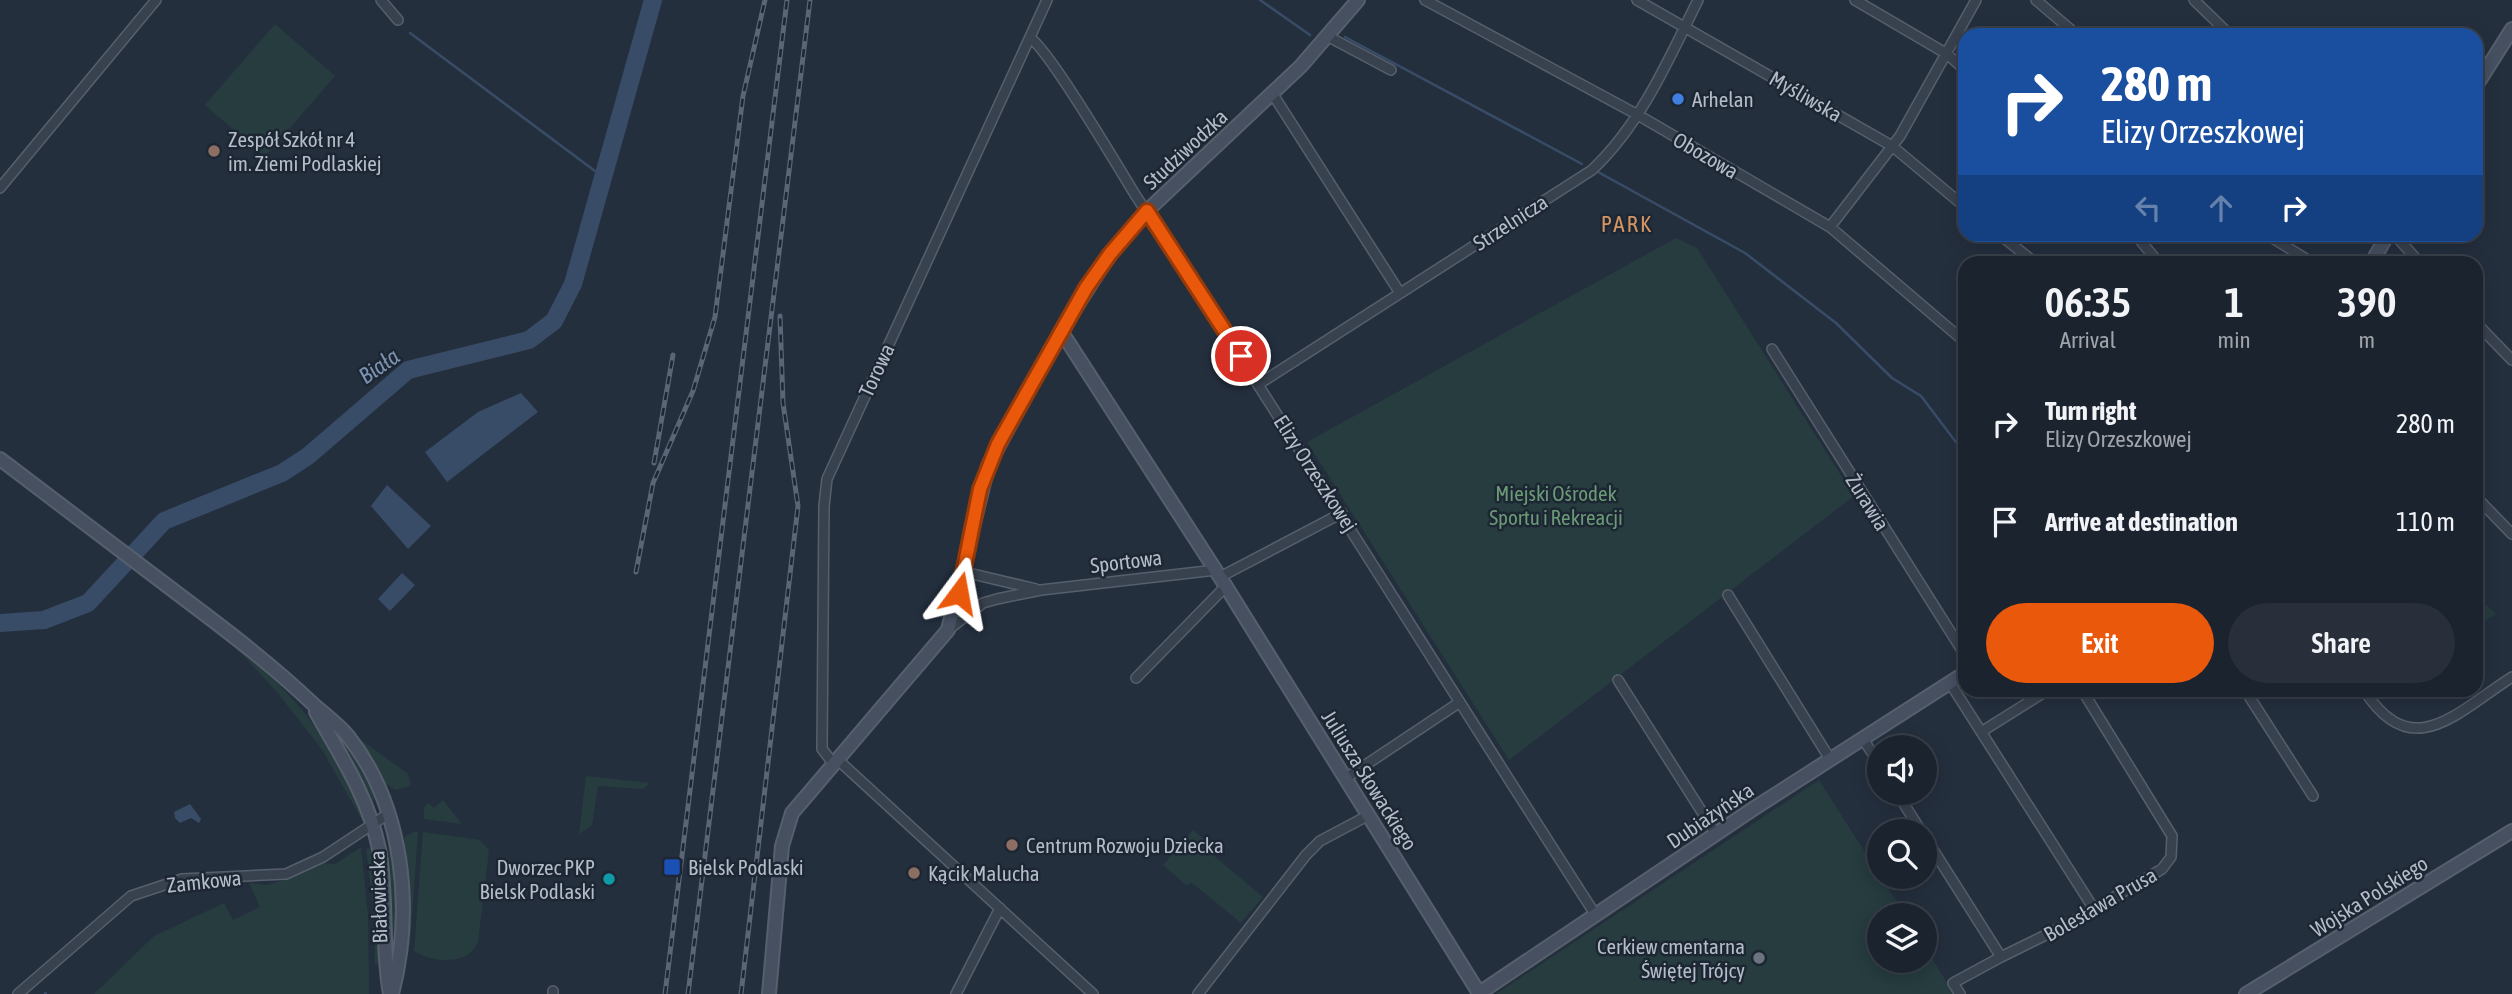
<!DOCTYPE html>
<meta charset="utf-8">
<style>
:root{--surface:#1b232e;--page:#282f3a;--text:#f1f3f6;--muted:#a0a4aa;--line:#39404a;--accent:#ea580c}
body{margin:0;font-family:"Asap Condensed",sans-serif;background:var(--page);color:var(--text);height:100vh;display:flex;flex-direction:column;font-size:26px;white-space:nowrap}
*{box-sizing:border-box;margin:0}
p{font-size:23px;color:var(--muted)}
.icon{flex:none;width:38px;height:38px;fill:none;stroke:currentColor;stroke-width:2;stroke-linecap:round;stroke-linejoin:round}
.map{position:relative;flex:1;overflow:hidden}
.details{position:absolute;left:1958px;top:256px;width:525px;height:441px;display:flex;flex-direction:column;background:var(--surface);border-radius:21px;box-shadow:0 4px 18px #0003,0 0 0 2px var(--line)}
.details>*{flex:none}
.hud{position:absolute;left:1958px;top:28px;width:525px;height:214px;border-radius:21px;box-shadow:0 4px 18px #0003,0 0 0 2px var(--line);background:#1a4fa0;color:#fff;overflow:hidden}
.fabs{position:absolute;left:1867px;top:735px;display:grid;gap:14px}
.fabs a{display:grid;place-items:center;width:70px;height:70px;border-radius:50%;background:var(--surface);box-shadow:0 4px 18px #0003,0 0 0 2px var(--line);font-size:35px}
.pin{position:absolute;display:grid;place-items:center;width:60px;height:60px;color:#fff;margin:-30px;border:4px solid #fff;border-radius:50%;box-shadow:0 2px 7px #0007}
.me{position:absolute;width:77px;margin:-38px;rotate:13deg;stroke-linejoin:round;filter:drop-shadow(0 0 5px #0008)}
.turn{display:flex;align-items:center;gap:24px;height:147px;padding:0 28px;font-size:32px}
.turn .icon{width:91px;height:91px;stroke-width:2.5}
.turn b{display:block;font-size:49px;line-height:60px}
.lanes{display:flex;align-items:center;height:66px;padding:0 28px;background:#0003;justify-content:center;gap:35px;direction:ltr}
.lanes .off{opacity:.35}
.eta{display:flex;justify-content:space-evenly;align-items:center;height:119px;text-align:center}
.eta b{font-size:42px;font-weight:600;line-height:49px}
.cta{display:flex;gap:14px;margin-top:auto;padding:14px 28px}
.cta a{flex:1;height:80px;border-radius:42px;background:var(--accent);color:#fff;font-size:28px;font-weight:600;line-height:80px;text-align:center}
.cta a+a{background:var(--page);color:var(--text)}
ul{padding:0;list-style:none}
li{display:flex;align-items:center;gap:21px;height:98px;padding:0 28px}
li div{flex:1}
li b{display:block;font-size:26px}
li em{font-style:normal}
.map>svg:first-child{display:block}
.green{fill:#263c3f}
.water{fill:#394c67}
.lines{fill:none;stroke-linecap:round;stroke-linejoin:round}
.stream{stroke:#394c67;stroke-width:2.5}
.river{stroke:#394c67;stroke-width:18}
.street-casing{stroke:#565f6c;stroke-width:12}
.secondary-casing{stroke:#565f6c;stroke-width:16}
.street{stroke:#38414e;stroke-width:9}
.secondary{stroke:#465061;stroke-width:12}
.rail-casing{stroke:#5a6575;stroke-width:5}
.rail{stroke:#1d2633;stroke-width:2.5;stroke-dasharray:8;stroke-linecap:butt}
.route-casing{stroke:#983908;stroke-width:18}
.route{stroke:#ea580c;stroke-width:12}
.shop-dot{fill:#3f7fe0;stroke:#1d2633;stroke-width:2.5}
.education-dot{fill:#8d6e63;stroke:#1d2633;stroke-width:2.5}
.transit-dot{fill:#1a4fb4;stroke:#1d2633;stroke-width:2.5}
.culture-dot{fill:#0f9aa8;stroke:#1d2633;stroke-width:2.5}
.worship-dot{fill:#6b7280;stroke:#1d2633;stroke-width:2.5}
.labels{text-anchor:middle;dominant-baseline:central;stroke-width:5;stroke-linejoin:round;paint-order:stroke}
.street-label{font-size:21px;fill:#b4bcc9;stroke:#1d2633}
.poi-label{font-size:21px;fill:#b4bcc9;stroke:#1d2633;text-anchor:start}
.park-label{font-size:21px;fill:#6b9a76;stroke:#1d2633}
.neighbourhood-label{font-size:23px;letter-spacing:2px;fill:#d59563;stroke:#1d2633}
.water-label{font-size:23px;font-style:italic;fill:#7c92b1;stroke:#1d2633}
</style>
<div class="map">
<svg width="2512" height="994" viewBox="0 0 2512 994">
<rect width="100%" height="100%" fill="#242f3e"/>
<path class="green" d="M275,24l60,52 -70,81 -60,-52z
M1676,238l21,10 157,248 -345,264 -202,-318z
M2476,595l20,19 -20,12z
M230,641c51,41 96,88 122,149 4,10 10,20 10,30l-41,-72 -45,-57z
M327,721l23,29 26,48 -3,2z
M361,740l46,33 4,9 -1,4 -14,4 -13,-7 -24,-41z
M586,776l64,7 -7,6 -45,-3 -6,39 -13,9z
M1819,780l86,135h-25v46h45v-14l29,47h-458z
M443,800l19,24 -38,-5v-12l5,-4 5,5z
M1193,830l24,20 -4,5 50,42 -22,26 -50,-41 -4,4 -24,-21z
M413,832h5l-8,114 -3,-4 1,-53 -4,-52z
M423,832l57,8 9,10 -11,92c-10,24 -44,21 -64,9z
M388,833l7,52v52l-5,-7z
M361,847l7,67 1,80h-275l60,-58 70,-33 9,17 27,-13 -11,-24 18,2 27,-8 27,-14 14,1z
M371,848l7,60v56l-3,1 -2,-57 -7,-59z"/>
<path class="water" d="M521,393l17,19 -91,70 -22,-30 53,-40z
M387,485l44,41 -23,23 -37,-43z
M402,573l13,12 -25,26 -12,-12z
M190,804l11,15 -2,4 -8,-5 -11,5 -5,-5 -1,-6z"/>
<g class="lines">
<path class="stream" d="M1260,0l50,35
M410,33l193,144
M1345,37l237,127
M1598,172l147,81 91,70 56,55 29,18 44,58
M45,993l1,1"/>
<path class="river" d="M0,623l44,-3 44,-17 76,-82 118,-48 26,-17 100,-86 121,-30 25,-19 19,-37 80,-284"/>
<g class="street-casing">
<path id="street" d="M381,0l17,20
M1425,0l213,115 192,112 135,115
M1637,0l255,146 73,61
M1855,0l92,54 18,16
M2036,0l41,35
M2194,0l36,35
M1329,37l62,33
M1030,38c18,10 90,132 106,158 156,238 305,479 459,718
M1272,93l128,200
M0,188l156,-188
M1830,227l70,-91 76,-136
M1999,234l35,28
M2135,234l23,28
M2266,234l45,28
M2394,234l25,28
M2476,323l36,37
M1772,349l193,306
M1259,384l333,-214c49,-46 77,-111 106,-170
M2476,497l36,37
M964,572l72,17
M1220,577l122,-64
M1728,595l102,164
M948,630l35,-27 14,-4 44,-9 175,-20
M1136,678l90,-92
M1618,680l98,154
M1950,683l144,226
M2245,690l68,106
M2364,690c48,75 93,22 148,-13
M1981,732l67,-42
M1863,739l17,26
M837,759l256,235
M833,763l-11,-14 2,-243 3,-27 220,-479
M1346,778l114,-76
M1897,793l24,38
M1925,837l76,120 -48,26 7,11
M2001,957l71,-35 90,-53 9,-12 1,-21 -90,-146
M553,991v3
M18,994l113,-98 51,-17 104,-5 37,-17 65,-43
M956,994l44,-86
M1198,994l108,-139 14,-14 49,-26"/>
</g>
<g class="secondary-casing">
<path id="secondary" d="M2476,86l36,-57
M2372,262l16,-28
M1061,331l159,246 259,416
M0,459c62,47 124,94 186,141 44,33 87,66 127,104 11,10 25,20 35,32 56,71 66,173 44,258
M316,712c25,44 53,87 63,137 9,48 2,97 11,145
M769,994l13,-148 10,-33 156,-183 40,-164 73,-135 49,-77 37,-43 154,-145 57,-66
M1478,994l275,-185 212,-136
M2246,994l266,-163"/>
</g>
<use href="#street" class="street"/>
<use href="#secondary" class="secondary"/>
<g class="rail-casing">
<path id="rail" d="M654,463l19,-108
M636,572l17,-89 40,-92 22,-74 28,-221 22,-96
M665,994l122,-994
M688,994l122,-994
M741,994l57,-488 -15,-103 -3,-87"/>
</g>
<use href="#rail" class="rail"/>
</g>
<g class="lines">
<g class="route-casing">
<path id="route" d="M959,593l21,-104 18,-45 88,-156 24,-34 37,-43 94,145"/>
</g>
<use href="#route" class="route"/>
</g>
<circle class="shop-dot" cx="1678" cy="99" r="7"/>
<g class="education-dot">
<circle cx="214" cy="151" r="7"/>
<circle cx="1012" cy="845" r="7"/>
<circle cx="914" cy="873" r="7"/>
</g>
<rect class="transit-dot" x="663" y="858" width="18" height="18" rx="3.5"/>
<circle class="culture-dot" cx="609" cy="879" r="7"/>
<circle class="worship-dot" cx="1759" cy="958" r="7"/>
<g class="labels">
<g class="street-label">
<text transform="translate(1806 96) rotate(30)">Myśliwska</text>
<text transform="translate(1185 149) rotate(-43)">Studziwodzka</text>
<text transform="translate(1706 155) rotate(30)">Obozowa</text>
<text transform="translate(1510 222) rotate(-33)">Strzelnicza</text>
<text transform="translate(876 370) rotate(-65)">Torowa</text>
<text transform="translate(1316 473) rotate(57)">Elizy Orzeszkowej</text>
<text transform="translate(1868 502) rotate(58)">Żurawia</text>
<text transform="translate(1126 561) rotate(-7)">Sportowa</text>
<text transform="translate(1370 780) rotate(58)">Juliusza Słowackiego</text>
<text transform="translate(1710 815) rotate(-34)">Dubiażyńska</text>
<text transform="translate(204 881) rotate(-6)">Zamkowa</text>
<text transform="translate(2369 896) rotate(-32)">Wojska Polskiego</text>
<text transform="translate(378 897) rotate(-92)">Białowieska</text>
<text transform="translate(2100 904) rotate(-30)">Bolesława Prusa</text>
</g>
<g class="poi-label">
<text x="1692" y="99">Arhelan</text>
<text x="228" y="139">Zespół Szkół nr 4<tspan x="228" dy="24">im. Ziemi Podlaskiej</tspan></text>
<text x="1026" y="845">Centrum Rozwoju Dziecka</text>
<text x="595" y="867" text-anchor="end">Dworzec PKP<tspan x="595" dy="24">Bielsk Podlaski</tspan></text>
<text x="688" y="867">Bielsk Podlaski</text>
<text x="928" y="873">Kącik Malucha</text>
<text x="1745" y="946" text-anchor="end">Cerkiew cmentarna<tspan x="1745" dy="24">Świętej Trójcy</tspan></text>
</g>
<g class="park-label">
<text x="1556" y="493">Miejski Ośrodek<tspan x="1556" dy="24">Sportu i Rekreacji</tspan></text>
</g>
<g class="neighbourhood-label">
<text x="1627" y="224">PARK</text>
</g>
<g class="water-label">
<text transform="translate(379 366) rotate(-35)">Biała</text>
</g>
</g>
</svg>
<div class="fabs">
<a><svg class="icon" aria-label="sound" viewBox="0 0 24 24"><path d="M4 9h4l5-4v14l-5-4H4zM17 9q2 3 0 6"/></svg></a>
<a><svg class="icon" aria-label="search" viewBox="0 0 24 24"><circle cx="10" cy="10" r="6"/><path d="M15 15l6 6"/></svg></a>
<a><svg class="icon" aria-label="layers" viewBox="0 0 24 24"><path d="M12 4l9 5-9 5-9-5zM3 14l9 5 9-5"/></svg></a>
</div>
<div class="pin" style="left:1241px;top:356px;background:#d93025"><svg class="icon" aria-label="arrive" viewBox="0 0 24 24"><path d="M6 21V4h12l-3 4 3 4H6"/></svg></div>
<svg class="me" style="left:959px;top:593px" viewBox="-20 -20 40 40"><path d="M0-17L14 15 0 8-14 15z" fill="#ea580c" stroke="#fff" stroke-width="4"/></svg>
<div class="hud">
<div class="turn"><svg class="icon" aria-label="right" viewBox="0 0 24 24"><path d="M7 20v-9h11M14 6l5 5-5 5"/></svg><div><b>280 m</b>Elizy Orzeszkowej</div></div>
<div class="lanes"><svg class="icon off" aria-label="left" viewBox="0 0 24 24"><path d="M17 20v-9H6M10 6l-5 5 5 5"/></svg><svg class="icon off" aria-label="ahead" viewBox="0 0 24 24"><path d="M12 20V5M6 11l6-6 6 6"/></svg><svg class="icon" aria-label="right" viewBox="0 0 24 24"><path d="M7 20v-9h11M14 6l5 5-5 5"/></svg></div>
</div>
<section class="details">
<div class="eta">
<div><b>06:35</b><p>Arrival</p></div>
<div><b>1</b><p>min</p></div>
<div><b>390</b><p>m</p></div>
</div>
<ul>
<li><svg class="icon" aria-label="right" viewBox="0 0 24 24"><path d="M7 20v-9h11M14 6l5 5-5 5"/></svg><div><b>Turn right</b><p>Elizy Orzeszkowej</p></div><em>280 m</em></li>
<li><svg class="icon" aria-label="arrive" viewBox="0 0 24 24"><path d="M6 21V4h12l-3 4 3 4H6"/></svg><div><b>Arrive at destination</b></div><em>110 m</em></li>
</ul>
<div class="cta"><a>Exit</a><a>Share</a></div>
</section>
</div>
